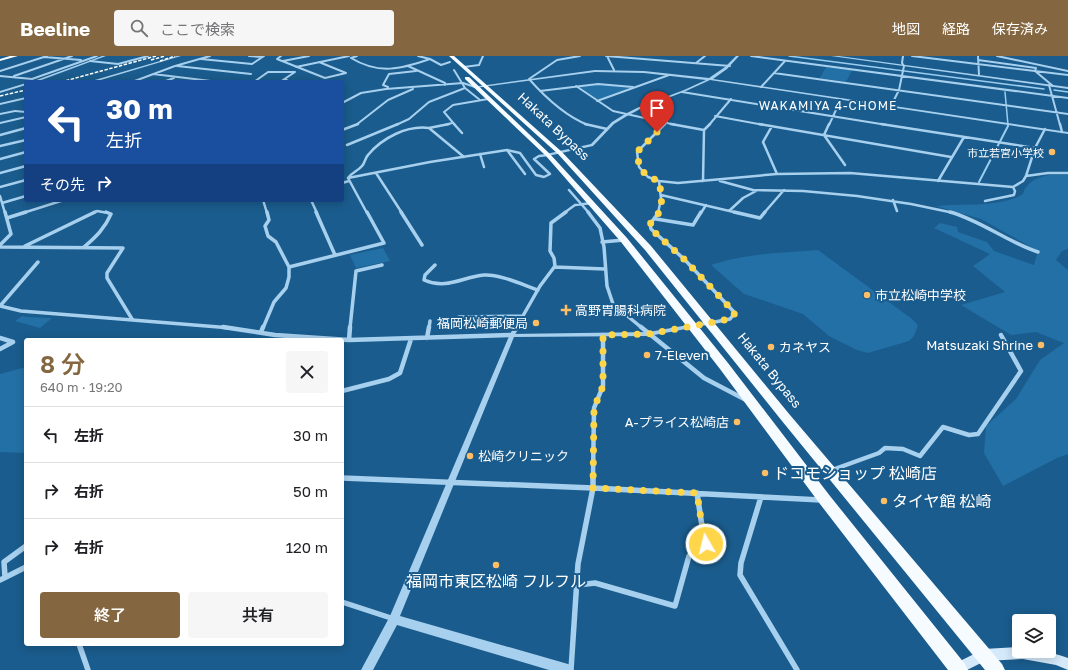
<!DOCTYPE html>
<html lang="ja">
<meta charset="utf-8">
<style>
:root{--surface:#fff;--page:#f6f6f6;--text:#202124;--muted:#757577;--line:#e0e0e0;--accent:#846741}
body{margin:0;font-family:"Golos Text","Noto Sans JP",sans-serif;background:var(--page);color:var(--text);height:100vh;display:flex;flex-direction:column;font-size:15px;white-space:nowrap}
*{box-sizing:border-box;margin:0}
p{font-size:13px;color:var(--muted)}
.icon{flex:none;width:22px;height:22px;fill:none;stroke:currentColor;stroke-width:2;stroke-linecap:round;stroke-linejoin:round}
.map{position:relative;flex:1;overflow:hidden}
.drawer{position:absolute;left:24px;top:282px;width:320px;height:308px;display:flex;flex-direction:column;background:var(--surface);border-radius:4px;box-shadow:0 2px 10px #0003}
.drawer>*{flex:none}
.hud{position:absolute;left:24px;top:24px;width:320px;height:122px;border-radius:4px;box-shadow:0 2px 10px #0003;background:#1a4fa0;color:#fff;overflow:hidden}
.fabs{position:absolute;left:1012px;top:558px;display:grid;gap:8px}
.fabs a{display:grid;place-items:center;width:44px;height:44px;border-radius:4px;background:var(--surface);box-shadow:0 2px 10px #0003;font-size:20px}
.pin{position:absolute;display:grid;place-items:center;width:34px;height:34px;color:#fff;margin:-41px -17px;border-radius:50% 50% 50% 0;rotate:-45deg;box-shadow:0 0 4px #0007}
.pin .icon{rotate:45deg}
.me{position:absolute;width:44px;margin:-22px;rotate:352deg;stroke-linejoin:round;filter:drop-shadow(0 0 3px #0008)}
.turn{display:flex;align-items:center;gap:14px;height:84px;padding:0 16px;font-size:18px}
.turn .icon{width:52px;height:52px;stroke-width:2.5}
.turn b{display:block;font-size:28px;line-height:34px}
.then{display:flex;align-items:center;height:38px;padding:0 16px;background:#0003;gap:8px;font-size:15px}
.round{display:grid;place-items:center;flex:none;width:42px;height:42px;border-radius:4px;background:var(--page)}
.overview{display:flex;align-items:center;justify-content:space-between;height:68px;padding:0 16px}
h1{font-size:24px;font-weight:600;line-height:30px;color:var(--accent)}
.action{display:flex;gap:8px;margin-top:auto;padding:8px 16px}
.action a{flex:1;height:46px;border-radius:4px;background:var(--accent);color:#fff;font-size:16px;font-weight:600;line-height:46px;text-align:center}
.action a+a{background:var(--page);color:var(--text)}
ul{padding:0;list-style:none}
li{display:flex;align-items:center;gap:12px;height:56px;padding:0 16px;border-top:1px solid var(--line)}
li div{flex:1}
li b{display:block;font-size:15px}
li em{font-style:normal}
header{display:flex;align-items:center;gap:24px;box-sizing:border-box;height:56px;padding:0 20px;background:var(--accent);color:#fff}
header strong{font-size:19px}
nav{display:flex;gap:22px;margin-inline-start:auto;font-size:14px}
.search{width:280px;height:36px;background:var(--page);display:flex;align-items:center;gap:10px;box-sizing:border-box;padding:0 14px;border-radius:4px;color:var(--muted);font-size:15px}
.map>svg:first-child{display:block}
.green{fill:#2370a6}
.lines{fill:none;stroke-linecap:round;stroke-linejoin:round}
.stream-far1{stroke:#9acdf0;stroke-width:1.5}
.stream{stroke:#9acdf0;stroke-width:2}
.minor-far4{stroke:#a7d0ee;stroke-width:2}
.minor-far3{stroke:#a7d0ee;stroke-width:2.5}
.minor-far2{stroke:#a7d0ee;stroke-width:3.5}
.minor-far1{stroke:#a7d0ee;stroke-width:4.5}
.minor{stroke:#a7d0ee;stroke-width:5.5}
.tertiary{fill:#a7d0ee;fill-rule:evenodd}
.secondary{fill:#d4e9fa;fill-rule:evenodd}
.trunk{fill:#f6fbff;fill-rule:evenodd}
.rail{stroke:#fff;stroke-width:1.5;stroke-dasharray:3.5 1.5;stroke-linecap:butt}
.route{stroke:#ffd54a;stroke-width:7;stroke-dasharray:0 12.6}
.poi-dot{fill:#ffbd64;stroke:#1a5c8d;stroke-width:1.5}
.labels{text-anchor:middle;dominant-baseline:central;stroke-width:4;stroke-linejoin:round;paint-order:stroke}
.far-poi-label{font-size:11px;fill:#fff;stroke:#1a5c8d;text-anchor:end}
.far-neighbourhood-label{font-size:12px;letter-spacing:1px;fill:#fff;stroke:#1a5c8d}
.street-label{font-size:13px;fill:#fff;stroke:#1a5c8d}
.poi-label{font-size:13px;fill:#fff;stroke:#1a5c8d;text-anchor:start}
.near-poi-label{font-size:16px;fill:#fff;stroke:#1a5c8d;text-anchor:start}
</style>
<header>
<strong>Beeline</strong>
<div class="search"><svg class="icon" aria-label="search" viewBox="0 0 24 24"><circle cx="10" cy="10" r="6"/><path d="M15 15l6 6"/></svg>ここで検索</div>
<nav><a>地図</a><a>経路</a><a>保存済み</a></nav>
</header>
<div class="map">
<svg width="1068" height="614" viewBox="0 0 1068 614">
<rect width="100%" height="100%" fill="#1a5c8d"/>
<path class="green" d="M826,11l26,3 -6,12 -26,-4z
M599,28l29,3 1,1 -29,11h-3l-17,-12z
M1049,119h19v74l-6,2 -6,9 12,10v184l-11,4 -54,28 -19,-33 2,-27 30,-27 24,-39 24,-17 -28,-11 -25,3 -50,-30 44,-13 -32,-26 17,-12 -56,-26 6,-5 17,4 1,5 29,10 7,9 40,14 4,-14 -57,-32 -45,-13c26,-3 64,2 87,-12 3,-12 15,-17 26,-19z
M383,192l7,13 -34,7 -6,-13z
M818,194l94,69 6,6 -4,11 -5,5 -41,12 -11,-3 -28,-14 -26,-22 -59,-20 -33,-29c34,-12 72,-12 107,-15z
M22,260l4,1 26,1 -12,10 -25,-7z
M26,311v86l-26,-1v-78z"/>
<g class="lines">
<path class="stream-far1" d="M789,0l255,33
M1054,34l14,2
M1005,36l3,33"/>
<path class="stream" d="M979,126l29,-56v-2"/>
<path class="minor-far4" d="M249,0l13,1
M281,0l-4,3 48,19 21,-5 -27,-11
M357,0l-6,2c28,17 50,11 79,1l-12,-3
M580,0l-23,4 -28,19c16,18 36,37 59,46
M606,0l124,10
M607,0l7,14
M751,0l317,42
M912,0l156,19
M978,0l1,19
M997,0l71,15
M44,1l37,3
M201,3l51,5 12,-8
M430,3l11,6 9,-3
M978,4l58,8 -1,3 18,15
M90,5l28,3 30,-8
M283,5l26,-5
M696,7l9,-7
M177,10l74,8
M408,10l37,17v2
M296,11l53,-11
M464,11l15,-2 4,-9
M454,14l11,18 15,12
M0,15l47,-15
M774,17l294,41
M153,18l66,8
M0,20l32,3 65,-23
M14,20l58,-20
M285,23l5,3
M132,26l43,-16 35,-10
M163,26l11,-4
M254,26l14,-10h27l-15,10
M1049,29l11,40
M576,30l37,25 63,14
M388,31l-5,-2 6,-11 27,-3
M761,31l24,-26
M540,35l58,-7 35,3
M682,36l205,33
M597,45l72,-26
M342,47l19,-10 25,-4 77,-6 12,4
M891,50l8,-16 5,-24 -2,-3 1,-7
M715,60l49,9
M0,67l26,-6
M356,69l32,-25 25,-11
M396,69l13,-6 20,-17 36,-14
M445,69l7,-2
M455,69l-11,-13 9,-7 35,-6
M664,69l3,-3
M709,69l22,-26
M829,69l12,-26"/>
<path class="minor-far3" d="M449,68l-20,4 35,29
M454,68l8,9
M585,68l22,5
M665,68l-28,28 2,15 9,10 11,4 19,2 99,-9 73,-1 163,14 10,-6 3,-5 9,-28 10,-19
M671,68l33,6
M759,68l192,33
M829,68l-5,11 21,30
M881,68l154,24
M1060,68l2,8
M772,70l-9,16 14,32
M342,74l16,-6
M0,79l26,-7
M347,89l51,-21
M0,90l26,-6
M507,94l18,24
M480,98l4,13
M0,103l26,-7
M0,117l26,-7
M376,117l26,40
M1026,120l22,-3h20
M348,122l82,-16 77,-12 13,3 16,22 8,2 6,-3 -16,-15 5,-3 9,-1
M348,122c4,-6 10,-7 14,-12 3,-3 3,-8 6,-11 14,-17 39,-30 61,-27
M348,122l19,35
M703,125l1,-51 6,-6
M720,125l33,9 50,1 54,5 54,8 43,9
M938,125l26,-44
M342,127l7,-2
M0,131l26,-7
M569,134l20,23
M661,139l77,18
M0,140l5,17
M263,144l4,13
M311,144l6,13
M893,144l4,11
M985,145l29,-6 1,-4 -2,-4
M2,147l24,-7
M729,155l14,-13 13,-7
M23,157l41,-13
M93,157l4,-2 11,2
M564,157l11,-8 17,-2
M658,157l3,-14 -2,-18
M701,157l5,-8
M764,157l20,-23"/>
<path class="minor-far2" d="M316,156l19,43
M401,156l21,33
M588,156l12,16 4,19 3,39 6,18 29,24
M659,156l-9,12 1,5 34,31 50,53 -5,6 -20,4
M734,156l26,6 5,-6
M950,156c32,9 57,30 88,40
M7,162l19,-6
M656,163l37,6 8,-13
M602,186l22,-2
M0,189l11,-11 -6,-22
M25,190l70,-34
M0,191l123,1 -16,25v5l25,41
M84,191c12,-10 21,-19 27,-33l-5,-2
M435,209l-10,10 -1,5c23,10 38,-3 60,-5 16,-1 39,10 54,15
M289,211l95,-24 -17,-31
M554,211l51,2
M0,250l21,5 210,17
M0,250l38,-44
M459,261l64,-1
M263,272l11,-26 12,-14 3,-11v-10l-13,-25 -8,-6 -3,-10 4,-6 -2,-8
M350,272l6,-57 26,-6
M429,272l1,-7
M516,272l24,-42 15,-20 -1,-8 -4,-7 1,-28 15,-11"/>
<path class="minor-far1" d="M223,271l52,8 74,5 163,-5 5,-8
M641,271l63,51 42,22
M261,276l2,-5
M0,282l13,4 -13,7
M427,282l2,-11
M349,284l1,-13
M342,335l47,-12 11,-6 11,-34
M832,414l47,-17 6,-5 18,1 17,7 23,-29 26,8 9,-1 43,-63 -20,-36
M593,421l1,-69 9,-22v-51"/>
<path class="minor" d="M342,422l251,10 228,12
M761,441l-20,66 -1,12 57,95
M5,521l-1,-15 22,-16
M0,524l26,-13
M578,529l17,-2 80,23 14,-50 17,-12 3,-14 -7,-4 -5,-33
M342,546l52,17
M79,588l9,26
M571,614l7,-106 15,-76v-12"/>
<path class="tertiary" d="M102,0h4l-70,26h-5z
M177,0h4l-87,26h-6z
M736,0h3l-12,13 -14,10 355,53v2l-358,-54 -24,11 -44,17 -15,8 -13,8 -21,22 -45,10h-2v-2l45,-10 21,-22 13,-8 14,-7 45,-17 22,-10 -62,-7 -49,-1 -120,16 -2,-1 122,-17 49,1 65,7 16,-11z
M831,0h8l229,31v2z
M26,27v2l-26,8v-2z
M26,41v2l-26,6v-2z
M15,54l11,1v2l-11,-1 -15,3v-2z
M710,265l2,1 1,1 -1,1 -63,12 -135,1 -114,279 168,48 4,2 2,4h-25l-152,-45 -24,45h-12l29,-54 120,-282 139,-2z"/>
<path class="secondary" d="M1019,591v4c19,0 31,0 49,7v12l-12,-5 -33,-6 -38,2 -18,9h-14l-1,-2 2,-4 30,-15z"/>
<path class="trunk" d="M10,0h8l-18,5v-2z
M449,0h5l108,96 89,94 139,169 212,249 3,6h-20l-203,-249 -137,-171 -87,-96z
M465,21h4l81,77 77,84 101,125 102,133 135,168 3,6h-20l-128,-166 -100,-135 -99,-127 -75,-86 -81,-77z"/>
<path class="rail" d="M151,4l14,-4
M160,5l15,-5
M61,26l95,-26
M0,40l26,-6"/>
</g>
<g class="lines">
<path class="route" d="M657,76l-20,20c2,17 5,23 22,29 3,19 6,28 -9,43l1,5 34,31 50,53 -5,6 -81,15 -46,1v51l-9,22 -1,80 104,5 5,33 7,4 -3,14"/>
</g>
<g class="poi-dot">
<circle cx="1052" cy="96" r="4"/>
<circle cx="867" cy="239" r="4"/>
<path d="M564 248h4v4h4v4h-4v4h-4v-4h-4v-4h4z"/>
<circle cx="536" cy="267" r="4"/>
<circle cx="1041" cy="289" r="4"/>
<circle cx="771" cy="291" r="4"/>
<circle cx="647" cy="299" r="4"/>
<circle cx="737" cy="366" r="4"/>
<circle cx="470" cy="400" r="4"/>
<circle cx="765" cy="417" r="4"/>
<circle cx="884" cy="445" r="4"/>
<circle cx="496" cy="509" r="4"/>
</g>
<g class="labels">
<g class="far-poi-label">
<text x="1044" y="96">市立若宮小学校</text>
</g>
<g class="far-neighbourhood-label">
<text x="828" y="49">WAKAMIYA 4-CHOME</text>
</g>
<g class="street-label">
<text transform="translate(554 70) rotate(43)">Hakata Bypass</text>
<text transform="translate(770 314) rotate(51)">Hakata Bypass</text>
</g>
<g class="poi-label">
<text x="875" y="239">市立松崎中学校</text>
<text x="575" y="254">高野胃腸科病院</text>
<text x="528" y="267" text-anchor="end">福岡松崎郵便局</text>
<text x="1033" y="289" text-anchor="end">Matsuzaki Shrine</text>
<text x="779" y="291">カネヤス</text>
<text x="655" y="299">7-Eleven</text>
<text x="729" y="366" text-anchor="end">A-プライス松崎店</text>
<text x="478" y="400">松崎クリニック</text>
</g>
<g class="near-poi-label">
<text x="773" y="417">ドコモショップ 松崎店</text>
<text x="892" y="445">タイヤ館 松崎</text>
<text x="496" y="525" text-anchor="middle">福岡市東区松崎 フルフル</text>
</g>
</g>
</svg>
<div class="fabs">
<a><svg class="icon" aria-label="layers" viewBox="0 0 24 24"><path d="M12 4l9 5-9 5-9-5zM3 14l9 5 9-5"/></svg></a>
</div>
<div class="pin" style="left:657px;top:76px;background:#d93025"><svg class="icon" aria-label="arrive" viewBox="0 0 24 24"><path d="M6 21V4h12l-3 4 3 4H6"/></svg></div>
<svg class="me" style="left:706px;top:488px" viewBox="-20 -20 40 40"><circle r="17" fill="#ffd54a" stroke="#fff" stroke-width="3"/><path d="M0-11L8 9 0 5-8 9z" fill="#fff"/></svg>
<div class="hud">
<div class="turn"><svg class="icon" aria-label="left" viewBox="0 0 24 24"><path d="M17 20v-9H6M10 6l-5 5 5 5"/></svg><div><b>30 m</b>左折</div></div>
<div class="then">その先<svg class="icon" aria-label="right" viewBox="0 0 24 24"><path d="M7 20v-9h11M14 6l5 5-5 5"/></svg></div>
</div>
<section class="drawer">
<div class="overview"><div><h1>8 分</h1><p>640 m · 19:20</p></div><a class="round"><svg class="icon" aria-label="close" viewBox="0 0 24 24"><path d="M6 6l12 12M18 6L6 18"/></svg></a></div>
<ul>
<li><svg class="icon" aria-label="left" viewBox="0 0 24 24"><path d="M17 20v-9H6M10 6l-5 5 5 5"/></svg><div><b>左折</b></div><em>30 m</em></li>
<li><svg class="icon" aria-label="right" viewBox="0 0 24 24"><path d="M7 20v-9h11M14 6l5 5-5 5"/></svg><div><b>右折</b></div><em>50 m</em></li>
<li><svg class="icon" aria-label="right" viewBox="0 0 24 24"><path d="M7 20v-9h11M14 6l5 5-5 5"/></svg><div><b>右折</b></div><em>120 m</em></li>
</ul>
<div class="action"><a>終了</a><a>共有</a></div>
</section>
</div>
